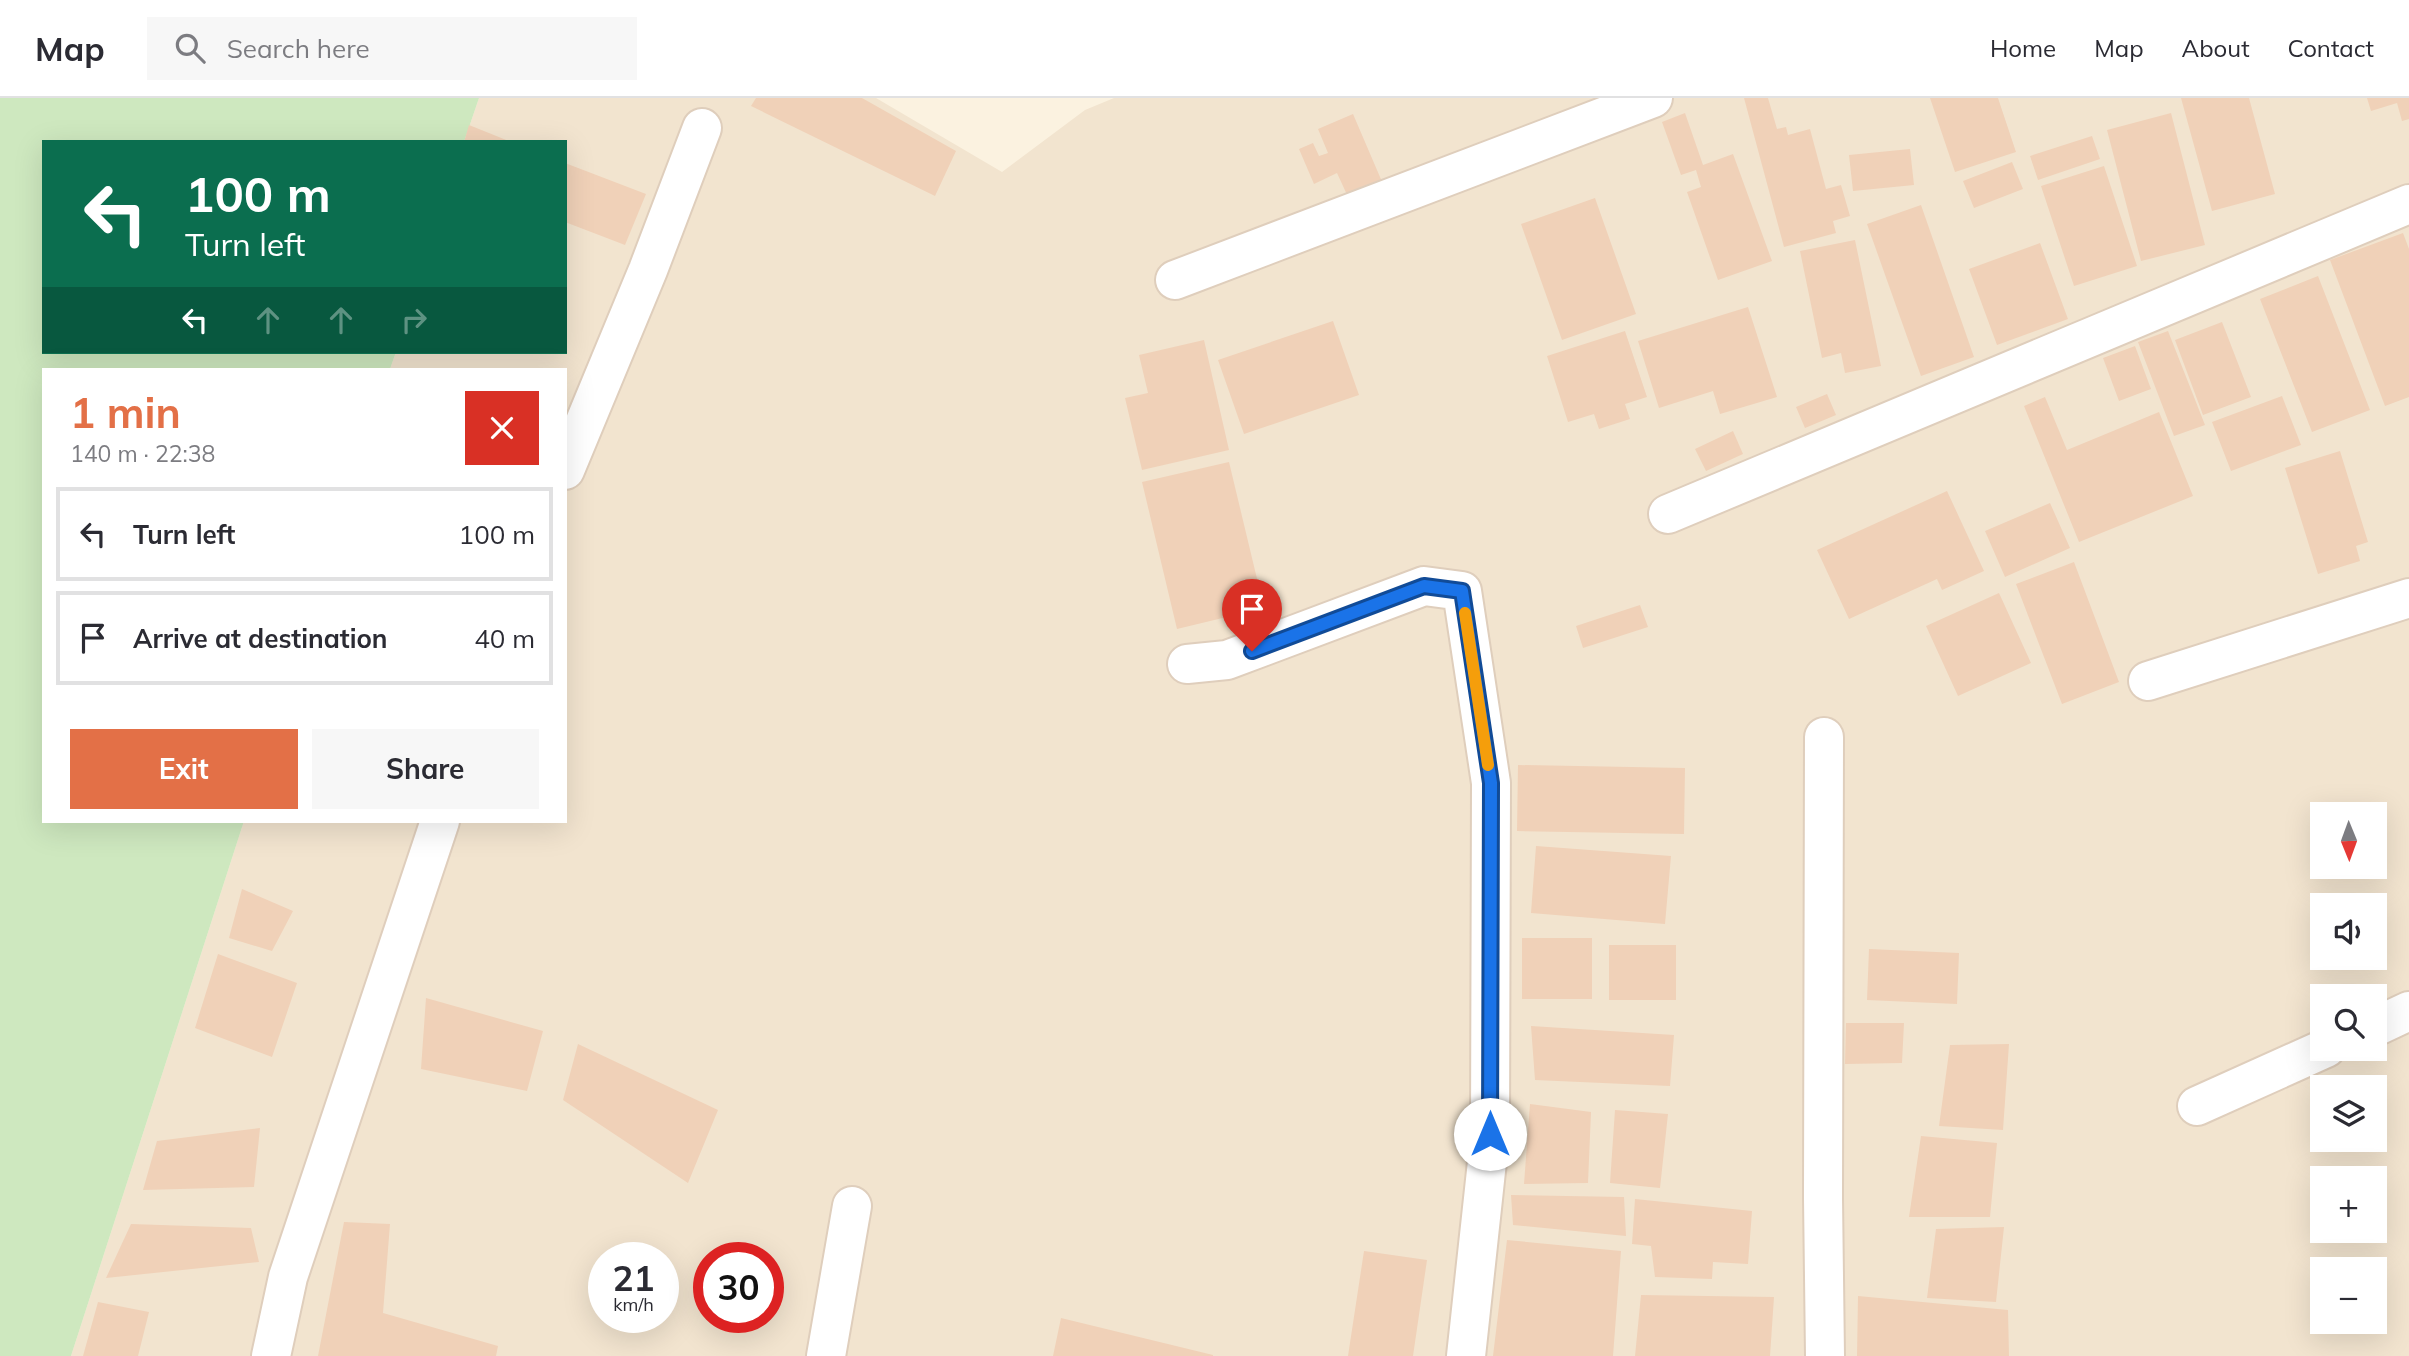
<!DOCTYPE html>
<meta charset="utf-8">
<style>
:root{--surface:#fff;--page:#f7f7f7;--text:#2b2b33;--muted:#7c7c81;--line:#e1e1e2;--accent:#e37047}
body{margin:0;font-family:Mulish,sans-serif;background:var(--page);color:var(--text);height:100vh;display:flex;flex-direction:column;font-size:26px;white-space:nowrap}
*{box-sizing:border-box;margin:0}
p{font-size:23px;color:var(--muted)}
.icon{flex:none;width:38px;height:38px;fill:none;stroke:currentColor;stroke-width:2;stroke-linecap:round;stroke-linejoin:round}
.map{position:relative;flex:1;overflow:hidden}
.side{position:absolute;left:42px;top:270px;width:525px;height:455px;display:flex;flex-direction:column;background:var(--surface);border-radius:0px;box-shadow:0 7px 28px #0002}
.side>*{flex:none}
.banner{position:absolute;left:42px;top:42px;width:525px;height:214px;border-radius:0px;box-shadow:0 7px 28px #0002;background:#0b6e4f;color:#fff;overflow:hidden}
.needle{width:46px;rotate:179deg}
.tools{position:absolute;left:2310px;top:704px;display:grid;gap:14px}
.tools a{display:grid;place-items:center;width:77px;height:77px;border-radius:0px;background:var(--surface);box-shadow:0 7px 28px #0002;font-size:35px}
.speed{position:absolute;left:588px;top:1144px;display:flex;gap:14px;font-size:35px;font-weight:700;text-align:center}
.speed>*{display:grid;place-content:center;width:91px;height:91px;border-radius:50%;background:var(--surface);box-shadow:0 7px 28px #0002;line-height:1}
.speed small{font-size:18px;font-weight:400}
.speed .limit{border:10px solid #d22;background:#fff;color:#111}
.pin{position:absolute;display:grid;place-items:center;width:60px;height:60px;color:#fff;margin:-72px -30px;border-radius:50% 50% 50% 0;rotate:-45deg;box-shadow:0 0 7px #0007}
.pin .icon{rotate:45deg}
.me{position:absolute;width:77px;margin:-38px;rotate:0deg;stroke-linejoin:round;filter:drop-shadow(0 0 5px #0008)}
.turn{display:flex;align-items:center;gap:24px;height:147px;padding:0 28px;font-size:32px}
.turn .icon{width:91px;height:91px;stroke-width:2.5}
.turn b{display:block;font-size:49px;line-height:60px}
.lanes{display:flex;align-items:center;height:66px;padding:0 28px;background:#0003;justify-content:center;gap:35px;direction:ltr}
.lanes .off{opacity:.35}
.round{display:grid;place-items:center;flex:none;width:74px;height:74px;border-radius:0px;background:var(--page)}
.summary{display:flex;align-items:center;justify-content:space-between;height:119px;padding:0 28px}
h1{font-size:42px;font-weight:700;line-height:52px;color:var(--accent)}
.primary-button{display:flex;gap:14px;margin-top:auto;padding:14px 28px}
.primary-button a{flex:1;height:80px;border-radius:0px;background:var(--accent);color:#fff;font-size:28px;font-weight:700;line-height:80px;text-align:center}
.primary-button a+a{background:var(--page);color:var(--text)}
ul{padding:0;list-style:none}
li{display:flex;align-items:center;gap:21px;height:94px;margin:0 14px 10px;padding:0 14px;border:4px solid var(--line);border-radius:0px}
li div{flex:1}
li b{display:block;font-size:26px}
li em{font-style:normal}
header{display:flex;align-items:center;gap:42px;box-sizing:border-box;height:98px;padding:0 35px;background:var(--surface);border-bottom:2px solid var(--line)}
header strong{font-size:33px}
nav{display:flex;gap:38px;margin-inline-start:auto;font-size:24px}
.search{width:490px;height:63px;background:var(--page);display:flex;align-items:center;gap:18px;box-sizing:border-box;padding:0 24px;border-radius:0px;color:var(--muted);font-size:26px}
.map>svg:first-child{display:block}
.residential{fill:#f2e4cf;fill-rule:evenodd}
.green{fill:#cee8bf}
.building{fill:#f0d1b8}
.lines{fill:none;stroke-linecap:round;stroke-linejoin:round}
.street-casing{stroke:#dfcebc;stroke-width:42}
.street{stroke:#fff;stroke-width:38}
.route-casing{stroke:#114b97;stroke-width:18}
.route{stroke:#1a73e8;stroke-width:12}
.slow{stroke:#f59e0b;stroke-width:12}
</style>
<header>
<strong>Map</strong>
<div class="search"><svg class="icon" aria-label="search" viewBox="0 0 24 24"><circle cx="10" cy="10" r="6"/><path d="M15 15l6 6"/></svg>Search here</div>
<nav><a>Home</a><a>Map</a><a>About</a><a>Contact</a></nav>
</header>
<div class="map">
<svg width="2409" height="1258" viewBox="0 0 2409 1258">
<rect width="100%" height="100%" fill="#fbf2e0"/>
<path class="residential" d="M479,0h397l126,74 83,-62 29,-12h1295v1258h-2338l173,-535h321v-452h-175l6,-17h169v-210h-101zM2322,716h53v52h-53zM2322,807h53v52h-53zM2322,898h53v52h-53zM2322,989h53v52h-53zM2322,1080h53v52h-53zM604,1160h59v60h-59zM709,1160h59v60h-59zM2322,1171h53v52h-53z"/>
<path class="green" d="M0,0h479l-15,44h-420v210h352l-6,17h-346v452h200l-173,535h-71z"/>
<path class="building" d="M756,0h106l94,53 -21,45 -184,-90z
M1744,0h24l9,31 9,-2 2,8 22,-6 16,60 15,-4 9,31 -17,5 3,12 -52,14z
M1930,0h68l18,54 -61,20z
M2181,0h68l26,96 -63,17z
M2367,0h42v21l-7,2 -5,-18 -26,8z
M1685,15l18,52 30,-11 39,107 -54,19 -31,-88 14,-5 -5,-17 -15,5 -19,-53z
M2171,15l34,132 -64,16 -34,-131z
M1353,16l30,70 -34,15 -12,-26 -23,11 -15,-35 14,-6 6,13 9,-3 -10,-24z
M469,27l42,17h-47z
M2092,38l8,23 -62,21 -8,-24z
M1910,51l4,36 -61,6 -4,-36z
M2012,64l11,27 -49,19 -11,-27z
M565,65l81,31 -21,51 -60,-23z
M2104,68l33,100 -63,20 -33,-100z
M1595,100l41,116 -74,26 -41,-116z
M1921,107l53,152 -53,19 -54,-152z
M2403,135l6,16v148l-24,9 -55,-146z
M1855,142l26,126 -36,7 -4,-20 -19,5 -22,-107z
M2040,145l28,76 -71,26 -28,-76z
M2318,178l52,134 -58,22 -52,-133z
M1748,209l29,90 -57,17 -7,-23 -54,17 -21,-67z
M1333,223l26,74 -115,39 -26,-74z
M2222,224l29,75 -48,18 -28,-75z
M1625,233l22,66 -22,7 5,15 -31,10 -5,-15 -26,8 -21,-66z
M2168,233l37,94 -31,11 -36,-94z
M1204,242l25,110 -87,20 -17,-72 23,-5 -9,-38z
M2135,248l16,43 -32,12 -16,-43z
M1827,296l9,21 -31,13 -9,-21z
M2282,298l19,49 -70,26 -19,-49z
M2045,299l22,53 92,-38 34,84 -114,46 -55,-136z
M1733,333l10,23 -37,17 -11,-22z
M2340,353l28,91 -12,4 4,15 -42,13 -33,-106z
M1229,364l35,146 -87,21 -35,-147z
M1947,393l37,80 -42,19 -5,-11 -88,40 -32,-69z
M2050,405l20,45 -65,29 -20,-46z
M2074,464l45,120 -57,22 -46,-120z
M1999,495l32,70 -73,33 -32,-70z
M1640,507l8,22 -65,21 -7,-22z
M1518,667l167,3 -1,66 -167,-3z
M1536,748l135,10 -6,68 -134,-11z
M242,791l51,22 -21,40 -43,-13z
M1522,840h70v61h-70z
M1609,847h67v55h-67z
M1869,851l90,4 -2,51 -90,-4z
M218,856l79,29 -25,74 -77,-29z
M426,900l117,33 -16,60 -106,-22z
M1846,925h58l-2,40 -57,1z
M1531,928l143,9 -4,51 -135,-6z
M578,946l140,66 -30,73 -125,-83z
M2009,946l-6,86 -64,-4 11,-81z
M1530,1006l61,8 -3,71 -64,1z
M1615,1012l53,4 -8,74 -50,-5z
M260,1030l-6,59 -111,3 14,-49z
M1921,1038l76,7 -7,74h-81z
M1511,1097l113,2 2,39 -113,-11z
M1635,1101l117,12 -4,53 -35,-2 -1,17 -57,-2 -4,-31 -19,-2z
M344,1124l46,2 -7,89 115,33 -2,10h-178z
M131,1126l120,4 8,34 -153,16z
M2004,1129l-8,75 -69,-4 9,-69z
M1507,1142l114,11 -8,105h-120z
M1364,1153l63,9 -14,96h-65z
M1641,1197l133,2 -4,59h-135z
M1858,1198l150,14 1,46h-152z
M98,1204l51,10 -11,44h-55z
M1061,1220l152,37v1h-160z"/>
<g class="lines">
<g class="street-casing">
<path id="street" d="M1175,182l478,-182
M565,372l83,-200 54,-142
M1668,416l741,-310
M1187,566l40,-4 197,-74 38,5 29,192 -1,351 -24,222
M2148,583l261,-83
M1824,639l-1,461 2,158
M2375,929l34,-16
M2197,1008l129,-58
M271,1258l17,-79 152,-456
M826,1258l26,-150"/>
</g>
<use href="#street" class="street"/>
</g>
<g class="lines">
<g class="route-casing">
<path id="route" d="M1252,553l172,-65 38,5 29,192 -1,351"/>
</g>
<use href="#route" class="route"/>
<path class="slow" d="M1465,515l23,152"/>
</g>
</svg>
<div class="tools">
<a><svg class="needle" viewBox="-14 -14 28 28"><path d="M0-13l5 13h-10z" fill="#e53935"/><path d="M0 13l5-13h-10z" fill="#7c7c81"/></svg></a>
<a><svg class="icon" aria-label="sound" viewBox="0 0 24 24"><path d="M4 9h4l5-4v14l-5-4H4zM17 9q2 3 0 6"/></svg></a>
<a><svg class="icon" aria-label="search" viewBox="0 0 24 24"><circle cx="10" cy="10" r="6"/><path d="M15 15l6 6"/></svg></a>
<a><svg class="icon" aria-label="layers" viewBox="0 0 24 24"><path d="M12 4l9 5-9 5-9-5zM3 14l9 5 9-5"/></svg></a>
<a>+</a>
<a>−</a>
</div>
<div class="speed"><div>21<small>km/h</small></div><div class="limit">30</div></div>
<div class="pin" style="left:1252px;top:553px;background:#d93025"><svg class="icon" aria-label="arrive" viewBox="0 0 24 24"><path d="M6 21V4h12l-3 4 3 4H6"/></svg></div>
<svg class="me" style="left:1490px;top:1036px" viewBox="-20 -20 40 40"><circle r="19" fill="#fff"/><path d="M0-13L10 11 0 6-10 11z" fill="#1a73e8"/></svg>
<div class="banner">
<div class="turn"><svg class="icon" aria-label="left" viewBox="0 0 24 24"><path d="M17 20v-9H6M10 6l-5 5 5 5"/></svg><div><b>100 m</b>Turn left</div></div>
<div class="lanes"><svg class="icon" aria-label="left" viewBox="0 0 24 24"><path d="M17 20v-9H6M10 6l-5 5 5 5"/></svg><svg class="icon off" aria-label="ahead" viewBox="0 0 24 24"><path d="M12 20V5M6 11l6-6 6 6"/></svg><svg class="icon off" aria-label="ahead" viewBox="0 0 24 24"><path d="M12 20V5M6 11l6-6 6 6"/></svg><svg class="icon off" aria-label="right" viewBox="0 0 24 24"><path d="M7 20v-9h11M14 6l5 5-5 5"/></svg></div>
</div>
<section class="side">
<div class="summary"><div><h1>1 min</h1><p>140 m · 22:38</p></div><a class="round" style="background:#d93025;color:#fff"><svg class="icon" aria-label="close" viewBox="0 0 24 24"><path d="M6 6l12 12M18 6L6 18"/></svg></a></div>
<ul>
<li><svg class="icon" aria-label="left" viewBox="0 0 24 24"><path d="M17 20v-9H6M10 6l-5 5 5 5"/></svg><div><b>Turn left</b></div><em>100 m</em></li>
<li><svg class="icon" aria-label="arrive" viewBox="0 0 24 24"><path d="M6 21V4h12l-3 4 3 4H6"/></svg><div><b>Arrive at destination</b></div><em>40 m</em></li>
</ul>
<div class="primary-button"><a>Exit</a><a>Share</a></div>
</section>
</div>
